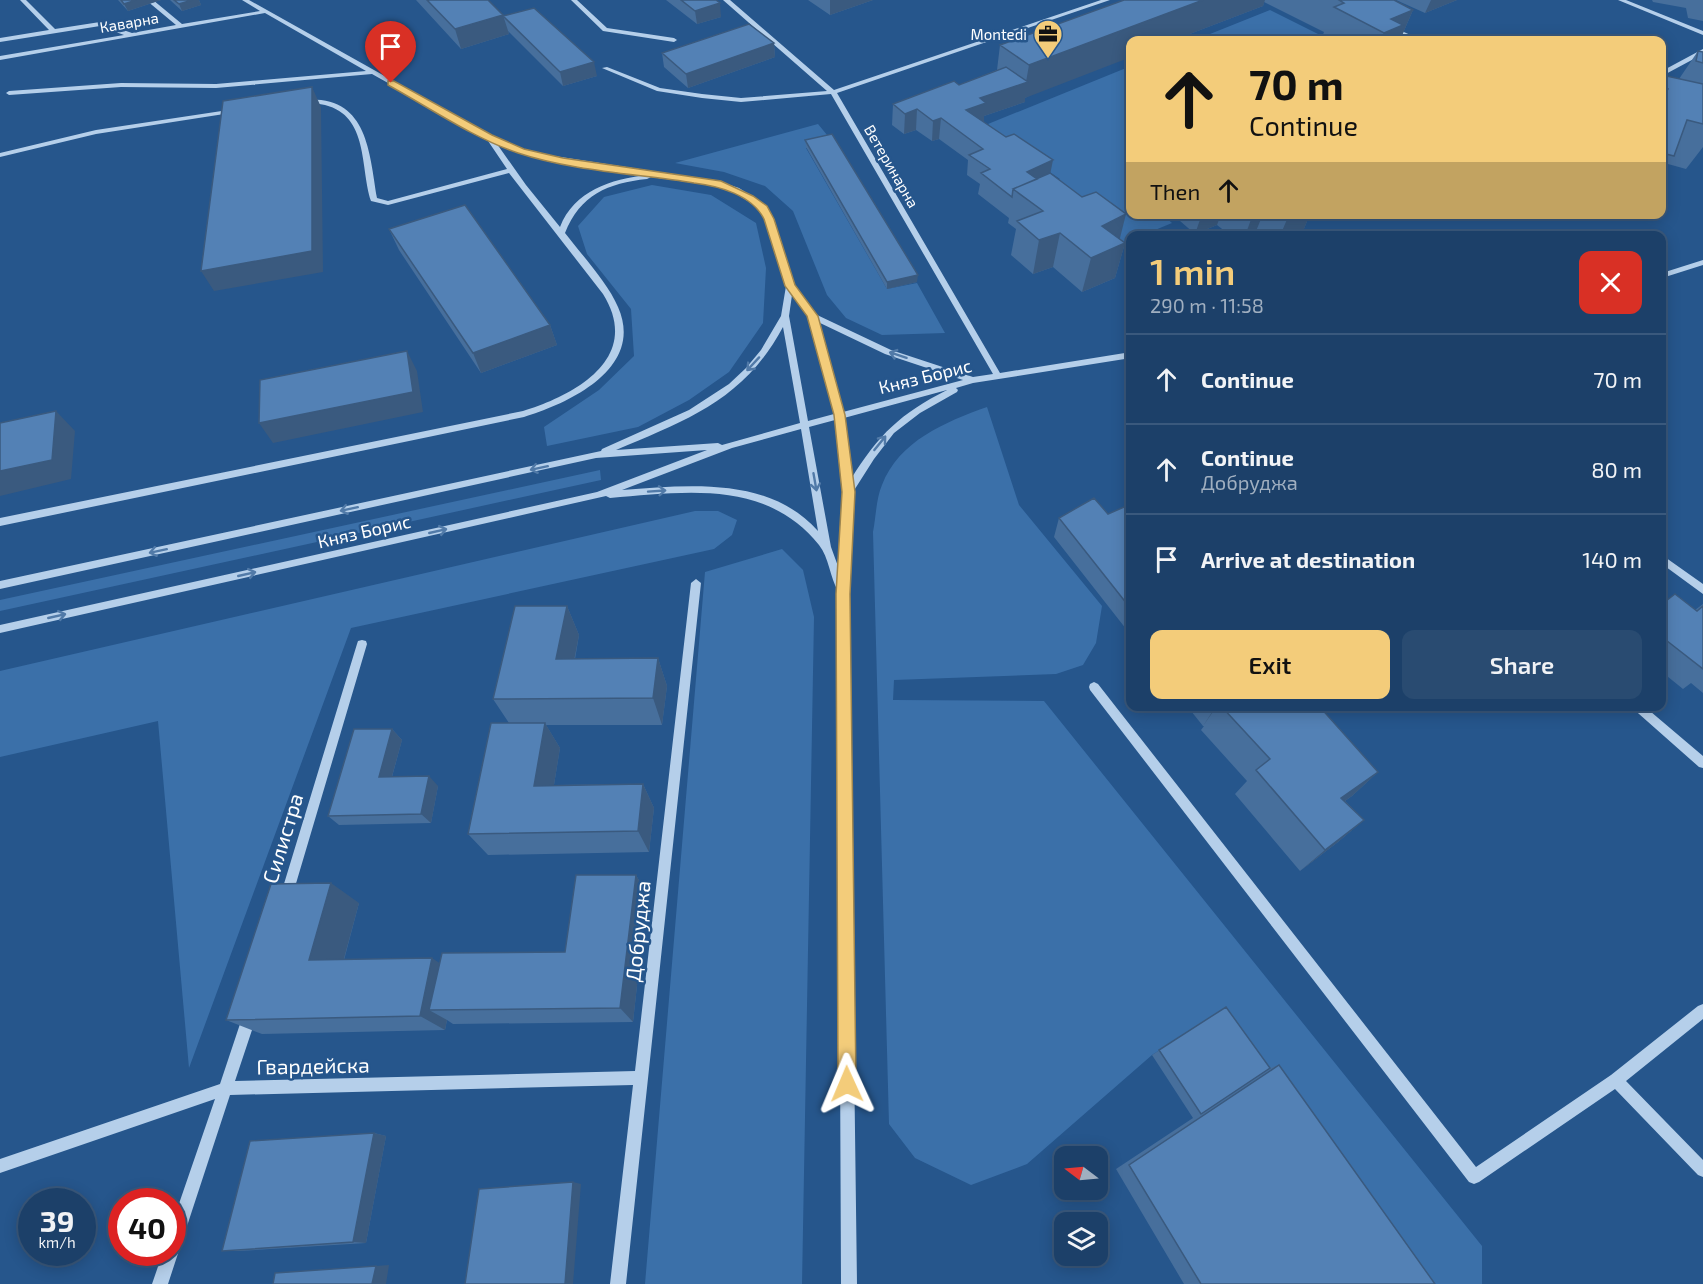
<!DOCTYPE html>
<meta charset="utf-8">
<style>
:root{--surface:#1c4069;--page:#294b71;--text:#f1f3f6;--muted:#a0afc0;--line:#3a597d;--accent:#f3cc7a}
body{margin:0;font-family:"Exo 2",sans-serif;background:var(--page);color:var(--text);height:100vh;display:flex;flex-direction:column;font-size:22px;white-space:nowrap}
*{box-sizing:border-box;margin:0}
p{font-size:20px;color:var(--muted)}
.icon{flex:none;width:33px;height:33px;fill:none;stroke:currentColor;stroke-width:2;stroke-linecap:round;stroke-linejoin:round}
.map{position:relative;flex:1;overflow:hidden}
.details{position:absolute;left:1126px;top:231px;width:540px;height:480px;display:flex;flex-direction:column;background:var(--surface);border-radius:12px;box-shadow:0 3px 15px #0003,0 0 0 2px var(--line)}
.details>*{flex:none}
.banner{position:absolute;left:1126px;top:36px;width:540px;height:183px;border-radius:12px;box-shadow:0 3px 15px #0003,0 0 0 2px var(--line);background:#f3cc7a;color:#111;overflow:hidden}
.needle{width:39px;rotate:286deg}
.tools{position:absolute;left:1054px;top:1146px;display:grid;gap:12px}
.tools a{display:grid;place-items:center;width:54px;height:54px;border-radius:12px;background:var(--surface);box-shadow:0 3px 15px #0003,0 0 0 2px var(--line);font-size:30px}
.speed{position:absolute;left:18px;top:1188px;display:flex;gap:12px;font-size:30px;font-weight:700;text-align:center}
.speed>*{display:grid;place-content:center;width:78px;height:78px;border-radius:50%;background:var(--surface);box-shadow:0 3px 15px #0003,0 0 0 2px var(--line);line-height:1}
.speed small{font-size:15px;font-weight:400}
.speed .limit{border:9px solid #d22;background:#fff;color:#111}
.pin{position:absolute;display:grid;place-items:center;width:51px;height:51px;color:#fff;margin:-62px -26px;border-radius:50% 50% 50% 0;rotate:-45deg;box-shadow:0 0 6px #0007}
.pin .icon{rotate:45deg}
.me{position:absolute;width:66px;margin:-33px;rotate:359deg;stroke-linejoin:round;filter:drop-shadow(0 0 4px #0008)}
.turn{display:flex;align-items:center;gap:21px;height:126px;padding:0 24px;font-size:27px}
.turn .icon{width:78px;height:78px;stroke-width:2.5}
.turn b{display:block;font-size:42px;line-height:51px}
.then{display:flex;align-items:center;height:57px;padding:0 24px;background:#0003;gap:12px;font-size:22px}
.round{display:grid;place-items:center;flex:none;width:63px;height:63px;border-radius:12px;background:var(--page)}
.overview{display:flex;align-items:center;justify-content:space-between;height:102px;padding:0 24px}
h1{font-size:36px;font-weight:600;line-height:45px;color:var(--accent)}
.cta{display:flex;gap:12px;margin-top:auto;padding:12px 24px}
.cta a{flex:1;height:69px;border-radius:12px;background:var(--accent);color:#111;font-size:24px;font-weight:600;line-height:69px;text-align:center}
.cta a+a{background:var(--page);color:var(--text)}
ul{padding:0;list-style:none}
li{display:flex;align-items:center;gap:18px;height:90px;padding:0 24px;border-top:2px solid var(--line)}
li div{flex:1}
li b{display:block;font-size:22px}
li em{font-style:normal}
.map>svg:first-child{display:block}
.green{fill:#3b70a9}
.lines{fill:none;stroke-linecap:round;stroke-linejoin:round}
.minor{fill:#b5cfea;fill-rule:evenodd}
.wall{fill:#476f9c}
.shaded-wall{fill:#3a5a7f}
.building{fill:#5381b5;stroke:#3a5a7f;stroke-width:1.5}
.oneway{stroke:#517aa8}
.route{fill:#f3cc7a;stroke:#9e854f;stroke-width:1.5}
.labels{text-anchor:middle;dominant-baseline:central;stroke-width:5;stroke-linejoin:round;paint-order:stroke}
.far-street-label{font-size:15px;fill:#fff;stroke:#26568c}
.far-poi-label{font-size:15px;fill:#fff;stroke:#26568c;text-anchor:end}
.street-label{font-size:18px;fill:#fff;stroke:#26568c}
.near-street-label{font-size:21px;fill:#fff;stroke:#26568c}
</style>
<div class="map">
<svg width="1703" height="1284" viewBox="0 0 1703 1284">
<rect width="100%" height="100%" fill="#26568c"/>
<path class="green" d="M1270,10l48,24 -9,5 2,1h-116z
M1131,66v148l32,1 9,8 -29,12 -12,1v5l-9,4 -33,-25 -57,-27 28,-14 -44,-30 -28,-25z
M818,124l14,17 -26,7 81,141 30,-6 28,50 -63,2 -36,-17 -19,-23 -34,-84 -28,-25 -41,-14 -49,-9z
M652,185l59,10 45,28 10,45 -3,55 -34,49 -40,28 -51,27 -91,19 -3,-19 55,-37 35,-34 -3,-47 -44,-55 -9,-28 26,-29z
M987,407l32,98 83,101 -6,37 -13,22 -27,9 -162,6 -1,20 151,1 438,545v38h-75l-190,-271 -65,42 -125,109 -56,21 -56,-27 -26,-34 -16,-592c3,-15 3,-33 9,-47 17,-44 63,-63 105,-78z
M600,470l1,10 -601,131v-11z
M695,511h23l19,9 -5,15 -18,14 -363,79 -162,440 -31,-347 -158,36v-86z
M782,549l21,21 11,47 -12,667h-157l60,-712z"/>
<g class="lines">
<path class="minor" d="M20,0h6l29,29 45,-7 32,11 44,-8 -30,-25h7l29,24 78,-13 -18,-11h7l257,144 35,10 177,27 21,7 28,18 27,80 21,28 76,36 82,27 20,-3 -162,-280 -90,8 -39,-4 -45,-7 -55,-23 5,-1 53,21 42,6 39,4 86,-7 -104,-91h7l104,90 267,-90h9l-273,93 163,280 131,-21v6l-158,25 -17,5 2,2 -1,2 -37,21 -26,20 -20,26 -21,33 -5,102 9,690h-16l-3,-693c-8,-13 -9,-34 -19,-46 -53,-66 -134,-53 -209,-47l-4,-2 -606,137v-8l597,-133 110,-42 -111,8 -596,131v-8l601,-130 1,-2 87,-39 40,-26 17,-16 15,-18 20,-34 5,-30 -25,-77 -28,-17 -17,-7 -176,-27 -43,-14 29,41 34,42c14,-36 51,-48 87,-52l4,2 -4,2c-39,4 -67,16 -82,54 16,21 43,50 53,74 27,61 -48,96 -94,110l-524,109v-8l523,-107c52,-16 120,-53 80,-117l-94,-121 -121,32 -17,-4c-11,-33 -2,-85 -46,-96 -7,-2 -16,-1 -23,-3v-2c65,-6 67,49 75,98l11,3 119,-32 -21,-31 -114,-64 -156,14 -95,-1 -112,8 -3,-2 3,-2 112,-8 95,1 150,-13 -101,-58 -265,47v-4l124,-21 -24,-9 -100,16v-4l49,-8zM792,295l16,21 26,98 -26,7 -19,-105zM818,322l67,32 78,26 -120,32zM783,327l17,96 -78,22 -4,-2 -102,7c71,-30 128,-50 167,-123zM947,390c-47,24 -68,44 -96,89l-7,-61zM835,420l8,72 -4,77 -8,-22 -22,-120zM801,429l17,102c-49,-55 -129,-46 -196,-41l110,-42z
M571,0h6l30,28 67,10 3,2 -3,2 -71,-11z
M1618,0h8l77,31v4z
M1391,26l28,13 1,1h-7l-24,-11 -1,-1z
M1703,49v5l-41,22v-5z
M235,109l2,1v2l-141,22 -96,23v-4l96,-23z
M1703,260v5l-41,13v-5z
M1662,555l41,29v10l-41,-30z
M696,579l5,4 -75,701h-16l23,-199 -403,10 -62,189h-16l11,-32h9v-28l43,-125 -215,74v-14l220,-75 23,-69 2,-5 5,-2 5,2 2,5 -22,66 400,-10 56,-488z
M362,640l4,1 1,3 -75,253 -2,4 -4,2 -4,-2 -2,-4 77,-253 1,-3z
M1094,682l4,2 378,483 135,-92 87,-69 5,-2v15l-77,62 77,79v17l-5,-2 -83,-86 -136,93 -5,2 -5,-2 -379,-492 -1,-3 1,-3z
M1630,706h14l59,50v12l-4,-1z"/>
</g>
<path class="wall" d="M118,0h43l-33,11z
M170,0h29l2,5 -19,6z
M416,0h72l15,15v1l94,60 -34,10 -55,-55 1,3 -48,15z
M666,0h50l5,17 -24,7z
M808,0h65l-43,15z
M1124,0h270l19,10 -13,30h-79l3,-8 -60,-30 -1,4 -89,34h-43l-106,58v4l-41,14v6l66,52 75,69 -10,35 -33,14 -29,-25 -20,7 -22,-19 5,-26 -8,-6 1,-5 -31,-24 2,-10 -13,-9 1,-15 -29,-21 -7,2 -16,-11 -12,4 -12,-9 1,-21 66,-19 38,-15 3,-25z
M1396,0h61l-32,13z
M1652,0h51v21l-15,-3 -2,-10 -33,-6z
M774,43l1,14 -87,31 -24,-21 -2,-14z
M1698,51l5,1v95l-17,22 -18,-5 -6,8v-97l17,4z
M805,140l112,142 -30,7 -81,-142z
M1172,214h138l-9,22h-70l-14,-11 -22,9z
M389,229l161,96 7,20 -76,28 -82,-123z
M1131,504v134l-2,-2 1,-2 -76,-97 5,-19 49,-4z
M1662,604l33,6 8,-6v89l-12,-10 -8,6 -21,-17z
M567,606l12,29 -4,24 83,-1 9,28 -5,39h-116l14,23 -6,37 89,-1 11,24 -5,44 -161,3 -20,-21 41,-111 -16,-24z
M1187,706h132l59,66 -26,24 -7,5 19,19 -26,22 -38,29 -65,-77 12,-13 -46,-51 3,-4h-1z
M392,729l10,11 -10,37 46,9 -7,37 -92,2 -11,-9z
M636,875l11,20 -14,127 -180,2 -6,-4 -2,10 -183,4 -36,-14 133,-117 -15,57 96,3 125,-11z
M1226,1007l44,61 9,-3 156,219h-251l-68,-115 77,-51 -41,-63z
M374,1133l12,3 -20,107 -127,8h-17z"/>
<path class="shaded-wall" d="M136,0h25l-33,11 -4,-7z
M192,0h7l2,5 -19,6 -3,-7z
M830,0h43l-43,15z
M1203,0h62l-2,6 -89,34h-43v17l-106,41v4l-41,14v7l-18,-13 14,-12 46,-16 3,-17z
M1431,0h26l-32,13z
M720,3l1,14 -24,7 -2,-13z
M1413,10l-13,30h-20l11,-21z
M503,15l6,19 -48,15 -6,-20z
M774,43l1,14 -87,31 -2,-14z
M594,62l3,14 -34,10 -3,-14z
M312,87l9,20 2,165 -109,19 -13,-20z
M917,109l-1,21 -12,4 1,-20z
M941,118l-2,21 -7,2 1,-20z
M1053,160l-4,20 -25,12 3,-20z
M1126,214l-8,32 7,-3 -10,35 -33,14 9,-34 11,-32z
M1202,214h19l-4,11 -22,9z
M1253,214h10l-9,22h-9z
M1297,214h13l-9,22h-21l8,-19z
M1060,233l-7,34 -20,7 6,-34z
M918,275l-1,7 -30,7v-7z
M550,325l7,20 -76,28 -8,-20z
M407,351l10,20 6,41 -150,31 -14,-20z
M56,411l19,20 -4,48 -71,17v-25z
M567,606l12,29 -10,52 -13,-28z
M658,658l9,28 -5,39 -9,-27z
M1216,706h1l-14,20z
M545,723l15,25 -10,61 -16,-23z
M392,729l10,11 -13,47 -10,-10z
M1378,772l-26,24 -36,25 25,-23z
M429,776l9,10 -7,37 -10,-9z
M643,784l11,24 -5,44 -11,-21z
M1364,820l-26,22 -38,29 25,-21z
M636,875l11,20 -14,127 -13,-14z
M331,883l28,20 -20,74 -30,-17z
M432,958l24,16 -27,36 18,10 -2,10 -25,-14z
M374,1133l12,3 -20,107 -13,-1z
M573,1182l8,2 -8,100h-8z
M389,1265l-3,19h-14l4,-18z"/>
<path class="building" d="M121,0h15l-12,4z
M174,0h18l-13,4z
M427,0h61l15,15 -48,14z
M681,0h35l4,3 -25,8z
M1124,0h79l-174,65 -29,-20z
M1339,0h55l19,10 -22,9 12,6 -19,8 -50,-26 10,-4z
M534,8l60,54 -34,10 -57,-56z
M749,24l25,19 -88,31 -24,-21z
M1698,51l5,1v11l-7,-2z
M1006,67l22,15 -48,16 6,5 -20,7 40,27 8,-3 39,26 -26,12 10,7 -24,10 -1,8 -31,-24 9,-4 -21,-14 14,-6 -42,-31 -8,3 -16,-12 -12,5 -12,-10 61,-23 5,4z
M1662,75l41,9v40l-16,-4 -13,36 -12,-3v-53l6,-11 -6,-2z
M312,87v164l-111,20 22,-170z
M832,134l86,141 -31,7 -82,-142z
M1050,173l32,24 14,-5 30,22 -24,12 23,17 -34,15 -31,-25 -21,7 -22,-19 26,-10 -30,-22z
M465,205l85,120 -77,28 -84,-124z
M1284,214h13l-9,3z
M407,351l6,41 -154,31 1,-43z
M56,411l-4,49 -52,11v-48z
M1094,498l14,16 23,-10v105l-72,-91z
M1675,594l22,17 6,-5v63l-41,-32v-33z
M515,606h52l-11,53 102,-1 -5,40 -160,1z
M1221,706h98l59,66 -37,26 23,22 -39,30 -69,-80 14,-11z
M491,723h54l-11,63 109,-2 -5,47 -170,3z
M354,729h38l-13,48 50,-1 -8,38 -93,2z
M576,875h60l-16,133 -191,2 13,-57 123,-1z
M331,883l-22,77 123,-2 -12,58 -194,4 45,-136z
M1226,1007l44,61 -69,46 -42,-64z
M1279,1065l156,219h-234l-72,-119z
M374,1133l-21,109 -131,9 28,-110z
M573,1182l-8,102h-100l14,-95z
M376,1266l-4,18h-99l2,-11z"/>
<defs><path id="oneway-shaft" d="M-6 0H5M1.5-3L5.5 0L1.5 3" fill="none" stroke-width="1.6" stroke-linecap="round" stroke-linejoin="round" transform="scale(1.5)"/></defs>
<g class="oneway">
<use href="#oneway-shaft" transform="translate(898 355) rotate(-162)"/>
<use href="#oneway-shaft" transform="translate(753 364) rotate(133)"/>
<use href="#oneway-shaft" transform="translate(880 443) rotate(-51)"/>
<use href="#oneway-shaft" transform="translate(539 468) rotate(168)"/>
<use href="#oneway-shaft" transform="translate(815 482) rotate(80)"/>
<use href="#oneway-shaft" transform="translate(657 491) rotate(-4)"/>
<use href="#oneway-shaft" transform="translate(349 509) rotate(168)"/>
<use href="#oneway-shaft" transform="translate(438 531) rotate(-13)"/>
<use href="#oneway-shaft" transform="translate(158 551) rotate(168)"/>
<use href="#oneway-shaft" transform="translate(247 574) rotate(-13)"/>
<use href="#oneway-shaft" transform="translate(57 616) rotate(-13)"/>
</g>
<path class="route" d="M388,81h6l98,54 32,14 39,9 158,23 32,15 14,10 7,13 21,66 23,31 27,99 10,77 -5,102 6,490 -2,7 -7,2 -6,-2 -3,-7 -2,-490 6,-102 -8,-77 -27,-99 -22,-30 -21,-67c-12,-24 -45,-33 -70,-36 -56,-9 -122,-12 -176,-30 -45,-15 -88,-45 -130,-68z"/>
<defs>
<g id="office-pin" transform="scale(1.5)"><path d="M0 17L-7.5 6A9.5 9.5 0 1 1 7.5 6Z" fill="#f3cc7a" stroke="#26568c"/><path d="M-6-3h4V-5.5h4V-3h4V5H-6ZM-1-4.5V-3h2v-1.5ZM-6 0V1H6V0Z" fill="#111"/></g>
</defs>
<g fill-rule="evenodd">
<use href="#office-pin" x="1048" y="34"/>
</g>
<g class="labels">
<g class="far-street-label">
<text transform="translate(129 22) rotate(-10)">Каварна</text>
<text transform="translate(892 166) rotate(60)">Ветеринарна</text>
</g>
<g class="far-poi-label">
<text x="1027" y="34">Montedi</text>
</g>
<g class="street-label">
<text transform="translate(925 376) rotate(-14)">Княз Борис</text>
<text transform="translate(364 531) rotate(-13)">Княз Борис</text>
</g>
<g class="near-street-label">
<text transform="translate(282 838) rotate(-73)">Силистра</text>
<text transform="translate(637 931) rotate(-84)">Добруджа</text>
<text transform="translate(313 1065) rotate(-1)">Гвардейска</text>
</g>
</g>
</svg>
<div class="tools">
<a><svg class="needle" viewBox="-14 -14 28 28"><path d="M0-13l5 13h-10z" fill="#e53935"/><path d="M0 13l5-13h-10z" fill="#a0afc0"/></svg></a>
<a><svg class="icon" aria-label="layers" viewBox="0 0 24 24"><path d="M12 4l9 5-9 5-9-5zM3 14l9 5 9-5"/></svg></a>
</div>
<div class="speed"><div>39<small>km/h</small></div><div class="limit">40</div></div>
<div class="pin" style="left:391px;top:83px;background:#d93025"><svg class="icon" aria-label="arrive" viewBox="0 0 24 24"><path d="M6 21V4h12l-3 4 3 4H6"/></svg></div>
<svg class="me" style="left:847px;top:1084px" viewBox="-20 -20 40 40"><path d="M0-17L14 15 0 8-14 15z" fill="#f3cc7a" stroke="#fff" stroke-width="4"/></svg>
<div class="banner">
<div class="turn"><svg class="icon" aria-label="ahead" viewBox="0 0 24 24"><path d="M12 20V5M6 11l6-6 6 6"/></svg><div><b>70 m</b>Continue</div></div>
<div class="then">Then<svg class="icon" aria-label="ahead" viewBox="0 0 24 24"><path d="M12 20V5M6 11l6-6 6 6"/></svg></div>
</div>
<section class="details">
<div class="overview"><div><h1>1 min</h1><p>290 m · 11:58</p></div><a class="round" style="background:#d93025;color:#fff"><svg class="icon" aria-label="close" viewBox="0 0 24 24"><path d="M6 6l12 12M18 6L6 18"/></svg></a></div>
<ul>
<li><svg class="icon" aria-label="ahead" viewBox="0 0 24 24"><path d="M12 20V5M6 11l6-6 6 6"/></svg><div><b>Continue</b></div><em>70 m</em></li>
<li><svg class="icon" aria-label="ahead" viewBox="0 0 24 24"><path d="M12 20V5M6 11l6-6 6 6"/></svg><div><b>Continue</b><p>Добруджа</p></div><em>80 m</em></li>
<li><svg class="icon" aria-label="arrive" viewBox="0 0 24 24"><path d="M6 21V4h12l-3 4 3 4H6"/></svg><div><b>Arrive at destination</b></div><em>140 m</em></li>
</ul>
<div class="cta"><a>Exit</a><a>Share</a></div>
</section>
</div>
